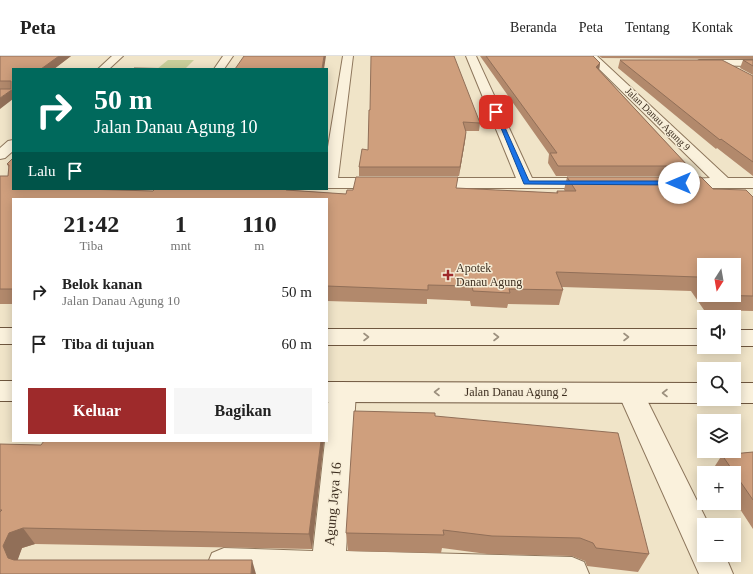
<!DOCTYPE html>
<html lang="id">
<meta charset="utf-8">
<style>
:root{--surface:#fff;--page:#f6f6f6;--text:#222;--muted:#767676;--line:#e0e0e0;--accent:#9e2a2b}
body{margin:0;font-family:Georgia,serif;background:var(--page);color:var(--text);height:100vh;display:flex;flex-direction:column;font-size:15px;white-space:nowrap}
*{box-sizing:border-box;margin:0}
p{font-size:13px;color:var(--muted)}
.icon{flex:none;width:22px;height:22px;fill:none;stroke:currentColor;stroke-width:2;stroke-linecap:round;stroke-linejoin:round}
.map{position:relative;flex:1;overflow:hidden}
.panel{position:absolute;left:12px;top:142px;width:316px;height:244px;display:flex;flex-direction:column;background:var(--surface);border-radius:0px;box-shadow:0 2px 10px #0003}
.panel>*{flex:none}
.banner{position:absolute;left:12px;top:12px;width:316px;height:122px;border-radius:0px;box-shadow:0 2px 10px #0003;background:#00695c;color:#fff;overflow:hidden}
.needle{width:26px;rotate:191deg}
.tools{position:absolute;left:697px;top:202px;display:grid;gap:8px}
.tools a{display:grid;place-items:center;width:44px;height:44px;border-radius:0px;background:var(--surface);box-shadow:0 2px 10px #0003;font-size:20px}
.pin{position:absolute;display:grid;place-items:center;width:34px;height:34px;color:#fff;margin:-17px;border-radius:8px;box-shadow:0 2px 6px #0006}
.me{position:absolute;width:44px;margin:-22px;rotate:270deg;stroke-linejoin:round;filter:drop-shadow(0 0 3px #0008)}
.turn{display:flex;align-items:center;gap:14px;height:84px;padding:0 16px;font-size:18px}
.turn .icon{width:52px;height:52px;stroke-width:2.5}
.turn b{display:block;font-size:28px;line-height:34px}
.then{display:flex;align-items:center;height:38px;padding:0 16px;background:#0003;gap:8px;font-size:15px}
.eta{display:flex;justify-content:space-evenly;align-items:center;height:68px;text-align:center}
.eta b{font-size:24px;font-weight:600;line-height:28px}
.button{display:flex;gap:8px;margin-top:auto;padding:8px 16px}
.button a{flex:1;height:46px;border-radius:0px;background:var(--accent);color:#fff;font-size:16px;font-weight:600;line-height:46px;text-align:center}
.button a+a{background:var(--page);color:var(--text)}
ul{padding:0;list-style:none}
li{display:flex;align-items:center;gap:12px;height:52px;padding:0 16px}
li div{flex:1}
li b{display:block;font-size:15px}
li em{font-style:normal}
header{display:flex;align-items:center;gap:24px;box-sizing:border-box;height:56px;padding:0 20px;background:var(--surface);border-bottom:1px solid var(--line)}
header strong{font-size:19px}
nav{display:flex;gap:22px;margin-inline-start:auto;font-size:14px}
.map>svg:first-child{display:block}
.green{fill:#c9cf9b}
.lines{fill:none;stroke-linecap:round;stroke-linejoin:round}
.street-casing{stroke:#8d765c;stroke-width:2}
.secondary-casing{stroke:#6f573f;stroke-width:2}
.street{fill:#faf1dc;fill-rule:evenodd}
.secondary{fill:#faf1dc;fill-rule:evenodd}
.wall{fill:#b2896c;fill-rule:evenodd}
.shaded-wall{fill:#916f58}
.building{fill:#cf9f7d;stroke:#916f58}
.oneway{stroke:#9c907e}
.route{fill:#1a73e8;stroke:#114b97}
.poi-dot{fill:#9e2a2b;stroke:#f7eed8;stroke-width:1.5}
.labels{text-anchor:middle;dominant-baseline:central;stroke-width:3;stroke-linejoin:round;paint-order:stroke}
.far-street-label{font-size:10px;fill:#3d2e20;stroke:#f7eed8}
.poi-label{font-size:12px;fill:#3d2e20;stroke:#f7eed8;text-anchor:start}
.street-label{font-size:12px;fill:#3d2e20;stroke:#f7eed8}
.near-street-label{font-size:14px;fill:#3d2e20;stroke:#f7eed8}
</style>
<header>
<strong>Peta</strong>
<nav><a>Beranda</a><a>Peta</a><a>Tentang</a><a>Kontak</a></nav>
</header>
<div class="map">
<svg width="753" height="518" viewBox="0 0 753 518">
<rect width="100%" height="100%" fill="#f0e4c8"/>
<path class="green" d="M168,4h26l-9,9h-28z"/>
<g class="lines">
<g class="street-casing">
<path id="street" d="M112,0h11l-14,13h-11z
M223,0h10l-9,13h-10z
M343,0h10l-15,122h46l6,2 2,3 -2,3 -6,2h-57v-35z
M466,0h10l56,122h64l6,2 2,3 -2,3 -6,2h-168l-6,-2 -2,-3 2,-3 6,-2h88z
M586,0h11l131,122h25v10h-77l-6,-2 -2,-3 2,-3 40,-2z
M699,4h54v6l-58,-1 -1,-2z
M13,84v11l-8,7 -5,1v-11l8,-7z
M343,326l9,3 4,7 -10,159 226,6 12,5 5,12h-378l-4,-9 5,-12 12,-5 89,3 12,-110h2c0,-18 -2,-40 7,-56z
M631,327l9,3 69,139h-5v30h21l8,19h-34l-81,-181 4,-7z"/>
</g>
<g class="secondary-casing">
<path id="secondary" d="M0,272h13v16h-13z
M327,273h377v16h-377z
M734,274h19v16h-19z
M0,325h13v20h-13z
M327,326l377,1v16h10l-10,4 -377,-1z
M734,327h19v20h-19l-9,-3 9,-1z"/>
</g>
<use href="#street" class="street"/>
<use href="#secondary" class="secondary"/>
</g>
<path class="wall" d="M0,0h71l-17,13h-41v30l-13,-10z
M480,0h113l7,7 -1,7 89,96 -4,10h-128l-8,-13 1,-9z
M599,0h154v3l-151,-1z
M620,4l133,16v100l-36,-28 -1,1 -98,-81z
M743,4h10v15l-13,-7z
M370,54l110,13 -1,8h-13l-1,10 -6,35h-100v-9l9,-17z
M13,102v31h86h-1l55,2 2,-2h137l-1,1 55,4 7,-4 104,-2 99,5 1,-2h8l-1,-1 3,-13 146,12 40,8v114l-49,-1 -13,-19 -129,-4 1,3 -4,15 -51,-1 -1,4 -36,-2 -1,-5 -43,-2v5l-100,-3v-102h-314v105h-13v-128h8l1,-8 -2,-4zM704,209l30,30h-30z
M435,360l214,138 -11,18 -51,-6 -2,-5 -13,-5 -85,-2 -45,-6 -1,5 -93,-2 -2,-18z
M324,385l-12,108 -277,-5 -13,4 -5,12 -17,14v-130l41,1z
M753,396v77l-19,-29v-27h-18l-3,-4 9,-14z"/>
<path class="shaded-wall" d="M59,0h12l-17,13h-13z
M324,0h2l-2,13h-2z
M600,7l-1,7 -3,-3z
M13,33v10l-13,10v-11z
M466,76l-1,9 -6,35 1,-9z
M321,385h3l-12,108 -3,-15z
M23,472l12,16 -13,4 -5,14 -9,-4 -5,-12 6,-13z
M252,504l4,14h-5z"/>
<path class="building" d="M0,0h59l-18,13h-28v20l-13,9v-9h11v-8h-11z
M244,0h80l-2,13h-87z
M371,0h83l26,67 -17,-1 3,10 -6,35h-101l3,-18 6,1 1,-40h1z
M486,0h107l7,7 -4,4 92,99h-130l-8,-13h7z
M620,4h102l31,16v86l-32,-23 -1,1z
M743,4h10v6z
M134,12l52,1h-53z
M13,102v31h70l70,2 2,-2h131v1l60,4 1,-4h6l3,-13h102l-2,11 102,5 -1,-2h19l-9,-14h134l12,12 33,1 7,7v99l-42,-1h23v-30h-30v20l-6,-8 -142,-5 7,18 -54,-1 1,4 -37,-2 -1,-5 -44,-1v5l-101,-4v-87h-314v90h-13v-113h8l1,-11 -2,-1z
M354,355l81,2v3l183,17 31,121 -53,-6 -3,-5 -13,-5 -88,-2 -49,-6 1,5 -98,-2z
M44,385h277l-12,93 -286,-6 -14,5 -6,13 5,12 6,2h238l-1,14h-251v-62l2,-2h-2v-66l41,1z
M753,396v48l-31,-45z"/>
<defs><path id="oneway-chevron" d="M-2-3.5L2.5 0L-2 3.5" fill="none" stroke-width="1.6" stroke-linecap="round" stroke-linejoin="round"/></defs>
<g class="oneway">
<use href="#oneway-chevron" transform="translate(366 281)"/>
<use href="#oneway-chevron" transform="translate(496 281)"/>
<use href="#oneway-chevron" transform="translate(626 281)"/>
<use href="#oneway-chevron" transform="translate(437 336) rotate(-180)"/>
<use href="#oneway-chevron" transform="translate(665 337) rotate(-180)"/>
</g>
<path class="route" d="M494,55l4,1 31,69h150l3,2 -3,2 -155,-1z"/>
<path class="poi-dot" d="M446 213h4v4h4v4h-4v4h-4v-4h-4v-4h4z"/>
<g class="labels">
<g class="far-street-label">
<text transform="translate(658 63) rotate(44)">Jalan Danau Agung 9</text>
</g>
<g class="poi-label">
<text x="456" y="212">Apotek<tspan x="456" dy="14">Danau Agung</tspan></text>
</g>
<g class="street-label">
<text x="516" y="336">Jalan Danau Agung 2</text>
</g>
<g class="near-street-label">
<text transform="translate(333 448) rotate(-85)">Agung Jaya 16</text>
</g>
</g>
</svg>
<div class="tools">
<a><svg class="needle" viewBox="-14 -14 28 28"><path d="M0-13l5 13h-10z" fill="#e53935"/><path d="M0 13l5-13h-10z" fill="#767676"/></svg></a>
<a><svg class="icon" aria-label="sound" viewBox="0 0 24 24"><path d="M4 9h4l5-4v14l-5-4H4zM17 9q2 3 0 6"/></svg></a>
<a><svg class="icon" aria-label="search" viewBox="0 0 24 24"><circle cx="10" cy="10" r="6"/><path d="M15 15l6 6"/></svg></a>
<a><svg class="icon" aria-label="layers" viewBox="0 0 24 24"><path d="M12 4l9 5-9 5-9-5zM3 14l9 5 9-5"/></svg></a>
<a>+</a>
<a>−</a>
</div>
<div class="pin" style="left:496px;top:56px;background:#d93025"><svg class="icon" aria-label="arrive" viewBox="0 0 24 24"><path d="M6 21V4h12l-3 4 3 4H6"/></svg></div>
<svg class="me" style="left:679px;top:127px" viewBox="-20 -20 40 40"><circle r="19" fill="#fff"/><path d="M0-13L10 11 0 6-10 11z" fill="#1a73e8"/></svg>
<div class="banner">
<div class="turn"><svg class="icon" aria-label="right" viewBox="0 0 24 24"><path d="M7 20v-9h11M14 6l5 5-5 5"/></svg><div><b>50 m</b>Jalan Danau Agung 10</div></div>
<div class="then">Lalu<svg class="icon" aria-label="arrive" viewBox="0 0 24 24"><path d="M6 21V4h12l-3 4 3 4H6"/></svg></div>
</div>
<section class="panel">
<div class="eta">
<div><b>21:42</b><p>Tiba</p></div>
<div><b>1</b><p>mnt</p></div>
<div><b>110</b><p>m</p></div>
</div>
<ul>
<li><svg class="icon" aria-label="right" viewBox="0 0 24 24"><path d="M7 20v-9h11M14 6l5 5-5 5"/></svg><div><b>Belok kanan</b><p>Jalan Danau Agung 10</p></div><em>50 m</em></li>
<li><svg class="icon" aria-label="arrive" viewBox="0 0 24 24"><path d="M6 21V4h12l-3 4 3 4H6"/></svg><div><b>Tiba di tujuan</b></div><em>60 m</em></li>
</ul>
<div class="button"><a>Keluar</a><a>Bagikan</a></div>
</section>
</div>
